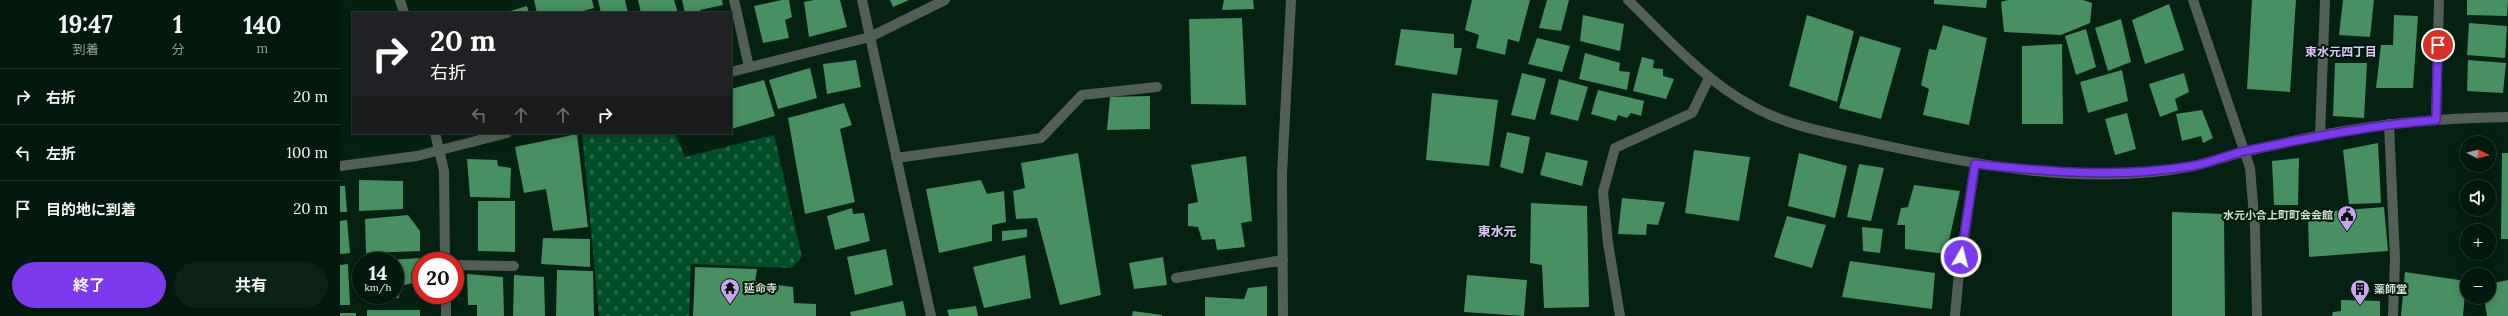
<!DOCTYPE html>
<html lang="ja">
<meta charset="utf-8">
<style>
:root{--surface:#04190d;--page:#0d2216;--text:#f1f3f6;--muted:#97a09d;--line:#25382e;--accent:#7c3aed}
body{margin:0;font-family:Lora,"Noto Sans JP",serif;background:var(--page);color:var(--text);height:100vh;display:flex;flex-direction:column;font-size:15px;white-space:nowrap}
*{box-sizing:border-box;margin:0}
p{font-size:13px;color:var(--muted)}
.icon{flex:none;width:22px;height:22px;fill:none;stroke:currentColor;stroke-width:2;stroke-linecap:round;stroke-linejoin:round}
.map{position:relative;flex:1;overflow:hidden}
.sheet{display:flex;flex-direction:column;background:var(--surface);width:340px}
.sheet>*{flex:none}
.guide{position:absolute;left:12px;top:12px;width:380px;height:122px;border-radius:0px;box-shadow:0 2px 10px #0003,0 0 0 1px var(--line);background:#202124;color:#fff;overflow:hidden}
.needle{width:26px;rotate:96deg}
.buttons{position:absolute;left:2120px;top:136px;display:grid;gap:8px}
.buttons a{display:grid;place-items:center;width:36px;height:36px;border-radius:50%;background:var(--surface);box-shadow:0 2px 10px #0003,0 0 0 1px var(--line);font-size:20px}
.speed{position:absolute;left:12px;top:252px;display:flex;gap:8px;font-size:20px;font-weight:700;text-align:center}
.speed>*{display:grid;place-content:center;width:52px;height:52px;border-radius:50%;background:var(--surface);box-shadow:0 2px 10px #0003,0 0 0 1px var(--line);line-height:1}
.speed small{font-size:10px;font-weight:400}
.speed .limit{border:6px solid #d22;background:#fff;color:#111}
.pin{position:absolute;display:grid;place-items:center;width:34px;height:34px;color:#fff;margin:-17px;border:2px solid #fff;border-radius:50%;box-shadow:0 1px 4px #0007}
.me{position:absolute;width:44px;margin:-22px;rotate:8deg;stroke-linejoin:round;filter:drop-shadow(0 0 3px #0008)}
.turn{display:flex;align-items:center;gap:14px;height:84px;padding:0 12px;font-size:18px}
.turn .icon{width:52px;height:52px;stroke-width:2.5}
.turn b{display:block;font-size:28px;line-height:34px}
.lanes{display:flex;align-items:center;height:38px;padding:0 12px;background:#0003;justify-content:center;gap:20px;direction:ltr}
.lanes .off{opacity:.35}
.eta{display:flex;justify-content:space-evenly;align-items:center;height:68px;text-align:center}
.eta b{font-size:24px;font-weight:700;line-height:28px}
.button{display:flex;gap:8px;margin-top:auto;padding:8px 12px}
.button a{flex:1;height:46px;border-radius:24px;background:var(--accent);color:#fff;font-size:16px;font-weight:700;line-height:46px;text-align:center}
.button a+a{background:var(--page);color:var(--text)}
ul{padding:0;list-style:none}
li{display:flex;align-items:center;gap:12px;height:56px;padding:0 12px;border-top:1px solid var(--line)}
li div{flex:1}
li b{display:block;font-size:15px}
li em{font-style:normal}
main{display:flex;flex:1;min-height:0}
.map>svg:first-child{display:block}
.cemetery{fill:url(#cemetery-stones)}
.building{fill:#469061}
.lines{fill:none;stroke-linecap:round;stroke-linejoin:round}
.minor{stroke:#525f56;stroke-width:10}
.route-casing{stroke:#51269a;stroke-width:10}
.route{stroke:#7c3aed;stroke-width:7}
.labels{text-anchor:middle;dominant-baseline:central;stroke-width:4;stroke-linejoin:round;paint-order:stroke}
.poi-label{font-size:11px;font-weight:bold;fill:#d0e0d4;stroke:#001808;text-anchor:start}
.neighbourhood-label{font-size:12px;font-weight:bold;fill:#dcc5fc;stroke:#001808}
.quarter-label{font-size:13px;font-weight:bold;fill:#dcc5fc;stroke:#001808}
</style>
<main>
<section class="sheet">
<div class="eta">
<div><b>19:47</b><p>到着</p></div>
<div><b>1</b><p>分</p></div>
<div><b>140</b><p>m</p></div>
</div>
<ul>
<li><svg class="icon" aria-label="right" viewBox="0 0 24 24"><path d="M7 20v-9h11M14 6l5 5-5 5"/></svg><div><b>右折</b></div><em>20 m</em></li>
<li><svg class="icon" aria-label="left" viewBox="0 0 24 24"><path d="M17 20v-9H6M10 6l-5 5 5 5"/></svg><div><b>左折</b></div><em>100 m</em></li>
<li><svg class="icon" aria-label="arrive" viewBox="0 0 24 24"><path d="M6 21V4h12l-3 4 3 4H6"/></svg><div><b>目的地に到着</b></div><em>20 m</em></li>
</ul>
<div class="button"><a>終了</a><a>共有</a></div>
</section>
<div class="map">
<svg width="2168" height="316" viewBox="0 0 2168 316">
<defs>
<pattern id="cemetery-stones" width="16" height="16" patternUnits="userSpaceOnUse"><rect width="16" height="16" fill="#004e28"/><path d="M2 7V4a2 2 0 0 1 4 0v3zM10 15v-3a2 2 0 0 1 4 0v3z" fill="#246746"/></pattern>
</defs>
<rect width="100%" height="100%" fill="#052111"/>
<path class="cemetery" d="M242,133h93l10,24 89,-22 28,122 -11,11 -100,-4 -2,52h-90z"/>
<path class="building" d="M194,0h58l2,8 -18,5h-39z
M258,0h27l3,13h-27z
M298,0h36l4,13h-37z
M342,0h40l1,5 -23,5 1,3h-16z
M442,0h7l3,17 -7,3 4,18 -26,5 -9,-37z
M474,0h26l7,27 -38,10 -5,-35z
M550,0h19l-16,7z
M884,0h29l1,9 -32,1z
M1132,0h58l-11,42 -11,-3 -3,16 -29,-7 3,-13 -14,-5z
M1207,0h22l-8,31 -22,-3z
M1594,0h53l-1,8 -52,-4z
M1668,0h75l9,3 -2,20 -29,12 -57,-3 -3,-30z
M1912,0h44l-6,92 -43,-3z
M2003,0h31l-4,37 -31,-2z
M2127,0h41l-1,16 -40,-1z
M1829,4l15,46 -39,14 -13,-44z
M187,6l2,7h-25z
M1243,15l41,9 -4,27 -40,-10z
M1467,15l47,16 -17,71 -48,-16z
M2054,15l24,1 -5,72h-37l5,-43h12z
M902,18l4,87 -55,-1 -2,-85z
M1781,19l10,43 -23,9 -13,-43z
M2129,23l38,3 -2,32 -38,-3z
M1603,25l44,13 -18,87 -46,-10 6,-26 -8,-4 8,-36 7,1z
M1061,29l53,5v14h8l-5,27 -62,-10z
M1746,29l10,38 -20,8 -11,-39z
M1520,36l41,12 -20,71 -42,-11z
M1197,38l33,8 -8,26 -34,-8z
M1722,44l1,80h-41v-78z
M1245,53l35,10 -1,8 11,1 -3,18 -48,-11z
M1302,57l12,3 -1,8 10,1v7l11,3 -8,20 -33,-8z
M516,60l5,27 -34,7 -4,-30z
M2128,60l38,3 -3,30 -36,-2z
M1995,63h32l-3,55 -31,-2z
M470,68l7,30 -39,11 -9,-29z
M1782,70l6,31 -40,12 -8,-31z
M1182,73l24,6 -11,41 -24,-5z
M1844,73l5,19 -14,7 3,11 -18,7 -11,-33z
M1219,79l29,8 -10,34 -28,-7z
M424,80l11,36 -44,13v-40z
M1258,90l46,11 -3,15 -10,-3 -4,5 -9,-3 -2,6 -25,-7z
M1092,93l66,7 -9,66 -63,-6z
M810,96v33l-43,1 3,-33z
M504,103l8,22 -12,4 15,73 -50,12 -17,-96z
M1862,110l11,28 -10,5 -2,-7 -19,5 -6,-27z
M1787,113l9,36 -21,6 -10,-36z
M1167,132l23,5 -7,37 -23,-7z
M237,134l11,93 -35,4 -7,-42 -22,4 -9,-46z
M2038,143l3,60 -32,1 -6,-54z
M1354,150l56,7 -11,64 -54,-8z
M1206,152l42,9 -6,25 -42,-11z
M738,153l23,142 -41,10 -23,-87 -21,1 -3,-28 12,-3 -4,-25z
M1459,153l48,13 -12,52 -47,-12z
M2162,153h6v86h-7z
M906,156l6,65 -11,2 4,24 -28,3 -2,-11 -13,1 -4,-13 -10,-1v-22l10,-2 -7,-37z
M1959,158l-1,47h-24l-2,-44z
M127,159l30,1 1,6 13,2 -1,30 -40,-1z
M1519,164l25,4 -13,53 -24,-4z
M19,180l44,1v28l-44,2z
M641,180l6,14 17,-3 2,31 -14,3v16l-53,12 -13,-64z
M1574,185l46,6 -14,63 -41,-5v-24h-8l4,-17 7,-1z
M0,186h5l2,26h-7z
M1282,198l43,4 -7,23 -11,-1 -1,11 -28,-1z
M138,201h37v51l-37,-1z
M1191,203l56,3 2,101 -45,1 -2,-43 -12,-2z
M2044,207l4,44 -79,6 -1,-44z
M512,208l1,6 11,-1 6,28 -35,9 -8,-34z
M1832,212l52,2 1,102h-53z
M68,215l12,16v20l-54,2 -1,-34z
M1447,216l39,9 -14,43 -38,-11z
M7,220l3,33 -10,1v-33z
M1522,227l21,2 -3,24 -17,-2z
M687,229v8l-25,4v-10z
M203,238l47,1v28l-49,-3z
M546,249l7,36 -38,10 -8,-38z
M685,255l6,43 -47,10 -11,-41z
M823,257l4,28 -33,4 -5,-26z
M81,258v23l-21,5 -1,12h-31v-3h27v-34l-6,-1z
M1510,261l85,12 -3,36 -90,-12z
M8,264l2,41h-10v-40z
M355,267l62,2 -2,13 38,5 1,16 22,1v12h-123z
M217,270l36,1 1,45h-38z
M2065,272l61,9 -3,35h-62z
M127,274l36,3 1,39h-27v-11h-9z
M174,275l30,2 1,39h-32z
M1127,275l60,5 -3,36 -60,-4z
M2168,280v36h-21l-3,-19h5v-13z
M927,286v30h-62v-19l39,2 4,-11z
M2001,300l39,1v15h-48l1,-4 8,-1z
M563,301l3,15h-55l-1,-4z
M636,306l2,10h-29l-2,-6z
M27,310h53v6h-53z
M793,311l29,4v1h-30z
M0,313h16v3h-16z"/>
<g class="lines">
<path class="minor" d="M60,0l4,13
M394,0l15,67
M522,0l69,316
M1288,0c39,38 76,80 124,106 35,20 78,27 117,36 104,23 218,45 325,24 17,-4 33,-10 50,-14 24,-6 49,-11 73,-16 63,-13 127,-18 191,-19
M1853,0l57,168 5,60 2,88
M391,72l139,-35 75,-37
M2096,120l3,-120
M2049,124l6,135 -2,57
M95,133l9,38 1,90
M1980,136l5,-136
M556,158l145,-20 41,-43 75,-8
M0,166l77,-10 90,-23
M115,265l59,1
M836,278l107,-18
M106,295v21
M943,316l-1,-142 9,-174
M1280,316l-12,-73 -5,-51 12,-44 77,-35 17,-35
M1615,316l4,-44 16,-108"/>
</g>
<g class="lines">
<g class="route-casing">
<path id="route" d="M1621,257l14,-93c73,8 145,14 217,2 18,-3 35,-11 53,-15 64,-13 126,-26 191,-31l2,-75"/>
</g>
<use href="#route" class="route"/>
</g>
<defs>
<g id="civic-pin" transform="scale(1)"><path d="M0 17L-7.5 6A9.5 9.5 0 1 1 7.5 6Z" fill="#c6a6f0" stroke="#001808"/><path d="M-.6-6.5H3V-4.5H.6V-3L4-1V1h2V6H-6V1h2V-1L-.6-3ZM-1.2 2.5V6h2.4V2.5Z" fill="#111"/></g>
<g id="temple-pin" transform="scale(1)"><path d="M0 17L-7.5 6A9.5 9.5 0 1 1 7.5 6Z" fill="#c6a6f0" stroke="#001808"/><path d="M0-6L5-2H3V0L6.5 2.5H4V6H1.5V3h-3V6H-4V2.5H-6.5L-3 0V-2H-5Z" fill="#111"/></g>
<g id="building-pin" transform="scale(1)"><path d="M0 17L-7.5 6A9.5 9.5 0 1 1 7.5 6Z" fill="#c6a6f0" stroke="#001808"/><path d="M-4-6H4V6H1V3H-1V6H-4ZM-2.5-4.3h1.7v1.8h-1.7ZM.8-4.3h1.7v1.8H.8ZM-2.5-1h1.7V.8h-1.7ZM.8-1h1.7V.8H.8Z" fill="#111"/></g>
</defs>
<g fill-rule="evenodd">
<use href="#civic-pin" x="2007" y="215"/>
<use href="#temple-pin" x="390" y="288"/>
<use href="#building-pin" x="2020" y="289"/>
</g>
<g class="labels">
<g class="poi-label">
<text x="1993" y="215" text-anchor="end">水元小合上町町会会館</text>
<text x="404" y="288">延命寺</text>
<text x="2034" y="289">薬師堂</text>
</g>
<g class="neighbourhood-label">
<text x="2001" y="51">東水元四丁目</text>
</g>
<g class="quarter-label">
<text x="1157" y="231">東水元</text>
</g>
</g>
</svg>
<div class="buttons">
<a><svg class="needle" viewBox="-14 -14 28 28"><path d="M0-13l5 13h-10z" fill="#e53935"/><path d="M0 13l5-13h-10z" fill="#97a09d"/></svg></a>
<a><svg class="icon" aria-label="sound" viewBox="0 0 24 24"><path d="M4 9h4l5-4v14l-5-4H4zM17 9q2 3 0 6"/></svg></a>
<a>+</a>
<a>−</a>
</div>
<div class="speed"><div>14<small>km/h</small></div><div class="limit">20</div></div>
<div class="pin" style="left:2098px;top:45px;background:#d93025"><svg class="icon" aria-label="arrive" viewBox="0 0 24 24"><path d="M6 21V4h12l-3 4 3 4H6"/></svg></div>
<svg class="me" style="left:1621px;top:257px" viewBox="-20 -20 40 40"><circle r="17" fill="#7c3aed" stroke="#fff" stroke-width="3"/><path d="M0-11L8 9 0 5-8 9z" fill="#fff"/></svg>
<div class="guide">
<div class="turn"><svg class="icon" aria-label="right" viewBox="0 0 24 24"><path d="M7 20v-9h11M14 6l5 5-5 5"/></svg><div><b>20 m</b>右折</div></div>
<div class="lanes"><svg class="icon off" aria-label="left" viewBox="0 0 24 24"><path d="M17 20v-9H6M10 6l-5 5 5 5"/></svg><svg class="icon off" aria-label="ahead" viewBox="0 0 24 24"><path d="M12 20V5M6 11l6-6 6 6"/></svg><svg class="icon off" aria-label="ahead" viewBox="0 0 24 24"><path d="M12 20V5M6 11l6-6 6 6"/></svg><svg class="icon" aria-label="right" viewBox="0 0 24 24"><path d="M7 20v-9h11M14 6l5 5-5 5"/></svg></div>
</div>
</div>
</main>
